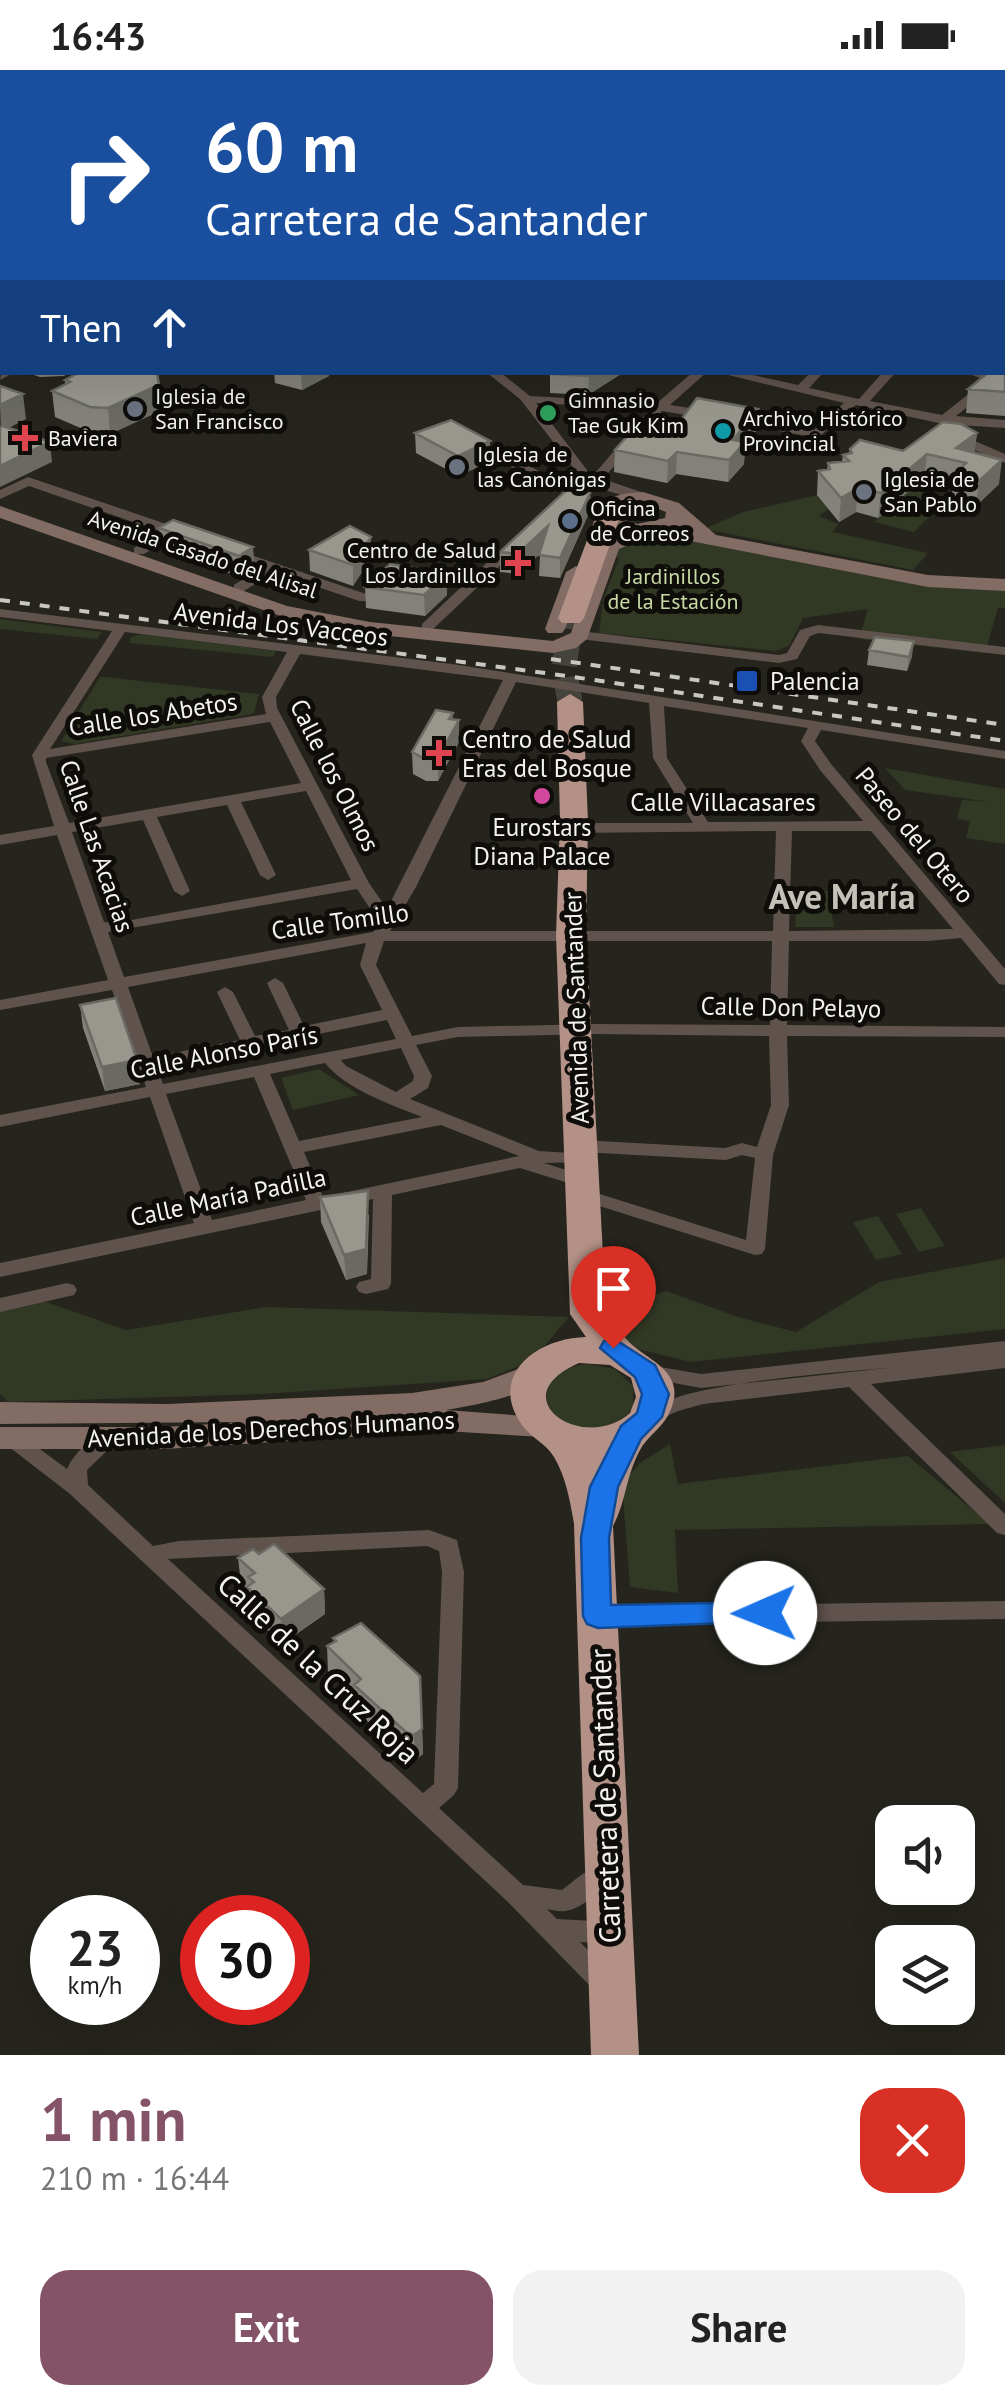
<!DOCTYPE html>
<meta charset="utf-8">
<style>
:root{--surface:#fff;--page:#f2f2f2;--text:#222;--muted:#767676;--accent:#855368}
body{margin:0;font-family:"PT Sans",sans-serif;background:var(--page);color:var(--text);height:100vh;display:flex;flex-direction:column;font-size:38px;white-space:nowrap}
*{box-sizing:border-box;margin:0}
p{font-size:32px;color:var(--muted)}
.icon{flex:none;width:55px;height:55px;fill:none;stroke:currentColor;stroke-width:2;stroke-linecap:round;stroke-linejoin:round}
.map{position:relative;height:1985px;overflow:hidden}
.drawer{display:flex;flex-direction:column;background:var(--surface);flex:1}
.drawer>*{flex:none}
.hud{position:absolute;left:0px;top:0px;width:1005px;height:305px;box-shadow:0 10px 40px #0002;background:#1a4fa0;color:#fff;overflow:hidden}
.buttons{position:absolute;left:875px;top:1735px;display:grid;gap:20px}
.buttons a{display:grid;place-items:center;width:100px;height:100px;border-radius:20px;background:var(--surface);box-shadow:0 10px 40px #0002;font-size:50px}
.speed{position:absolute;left:30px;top:1825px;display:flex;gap:20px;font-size:50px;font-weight:700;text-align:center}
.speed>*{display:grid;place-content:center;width:130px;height:130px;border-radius:50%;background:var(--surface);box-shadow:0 10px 40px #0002;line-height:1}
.speed small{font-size:25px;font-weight:400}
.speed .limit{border:15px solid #d22;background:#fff;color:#111}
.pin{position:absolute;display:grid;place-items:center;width:85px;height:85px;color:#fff;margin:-102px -42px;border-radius:50% 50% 50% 0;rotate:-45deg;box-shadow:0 0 10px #0007}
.pin .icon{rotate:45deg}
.me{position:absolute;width:110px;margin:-55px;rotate:269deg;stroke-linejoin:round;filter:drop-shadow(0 0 8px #0008)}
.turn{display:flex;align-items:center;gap:35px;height:210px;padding:0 40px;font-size:45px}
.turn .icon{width:130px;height:130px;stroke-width:2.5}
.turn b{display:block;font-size:70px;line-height:85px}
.then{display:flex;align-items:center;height:95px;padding:0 40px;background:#0003;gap:20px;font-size:38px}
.round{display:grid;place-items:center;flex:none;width:105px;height:105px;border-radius:30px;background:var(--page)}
.headline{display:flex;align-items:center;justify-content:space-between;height:170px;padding:0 40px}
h1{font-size:60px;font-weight:600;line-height:75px;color:var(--accent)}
.action{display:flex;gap:20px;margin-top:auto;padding:20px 40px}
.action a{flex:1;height:115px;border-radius:30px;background:var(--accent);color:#fff;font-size:40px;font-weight:600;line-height:115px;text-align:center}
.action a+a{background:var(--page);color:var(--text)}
.status{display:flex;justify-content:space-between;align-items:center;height:70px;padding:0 50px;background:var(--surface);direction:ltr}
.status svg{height:28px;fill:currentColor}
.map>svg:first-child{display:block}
.green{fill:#313824}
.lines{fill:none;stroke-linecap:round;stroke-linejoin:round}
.highway-tunnel{stroke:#44433c;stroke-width:25;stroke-dasharray:25 12;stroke-linecap:butt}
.street{fill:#60524d;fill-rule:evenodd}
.secondary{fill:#826c64;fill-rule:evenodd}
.highway{fill:#b49186;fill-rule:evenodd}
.rail{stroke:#c8c7c3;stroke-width:4;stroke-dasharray:10 10;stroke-linecap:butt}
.wall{fill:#83827a}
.shaded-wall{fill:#6a6a63}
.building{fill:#98978e;stroke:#6a6a63;stroke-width:2.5}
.route{fill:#1a73e8;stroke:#114b97;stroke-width:2.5}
.worship-dot{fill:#6b7280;stroke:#0e0d0a;stroke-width:4}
.leisure-dot{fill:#2e9e5b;stroke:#0e0d0a;stroke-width:4}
.culture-dot{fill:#0f9aa8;stroke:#0e0d0a;stroke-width:4}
.health-dot{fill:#e0444e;stroke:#0e0d0a;stroke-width:4}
.service-dot{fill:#5c6f8a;stroke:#0e0d0a;stroke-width:4}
.transit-dot{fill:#1a4fb4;stroke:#0e0d0a;stroke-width:4}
.hotel-dot{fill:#d1479c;stroke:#0e0d0a;stroke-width:4}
.labels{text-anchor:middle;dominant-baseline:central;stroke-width:10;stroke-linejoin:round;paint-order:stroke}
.far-poi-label{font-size:22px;fill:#f4f3ef;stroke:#0e0d0a;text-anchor:start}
.far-street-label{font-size:22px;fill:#f4f3ef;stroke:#0e0d0a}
.far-park-label{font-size:22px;fill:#c7daa3;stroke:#0e0d0a}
.street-label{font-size:25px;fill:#f4f3ef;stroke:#0e0d0a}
.poi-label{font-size:25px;fill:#f4f3ef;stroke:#0e0d0a;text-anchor:start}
.near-street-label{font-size:30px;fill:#f4f3ef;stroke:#0e0d0a}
.district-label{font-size:35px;font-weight:bold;fill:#c3c2b9;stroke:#0e0d0a}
</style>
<div class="status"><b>16:43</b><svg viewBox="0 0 49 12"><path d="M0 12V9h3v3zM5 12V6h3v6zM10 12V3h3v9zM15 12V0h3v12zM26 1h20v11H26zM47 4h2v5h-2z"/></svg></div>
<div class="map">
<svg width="1005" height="1985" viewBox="0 0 1005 1985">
<rect width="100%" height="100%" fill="#25241d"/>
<path class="green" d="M909,419l50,13 -15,15 -12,-3 -18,18 -40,-10z
M817,425l16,4 -1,8 -13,9 19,8 -5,8 95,21 -15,17 -209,-41 39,-17z
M665,463l248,47 92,7v21h-7l-13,45 -126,-14 9,-30 -65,9 -14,28 -13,5 -177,-18 4,-33 16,-41 -8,-7 29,-17z
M0,549l102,13 -5,7 -97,-10z
M143,564l133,17 -3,6 -143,-14 1,-6z
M100,607h5l154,17 -5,19 -6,2 -173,29 -14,-3z
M885,698l120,21v55l-39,-6 4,-17 -13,-2 5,-19 28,2 -85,-12z
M797,819l31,2 6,36h-39z
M319,999l40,26 -66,15 -12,-32z
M921,1138l24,38 -26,6 -23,-38z
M878,1146l24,38 -26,6 -23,-38z
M1005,1188v71l-314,33 -62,-15 -16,-38 53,-18 72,26 58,15 83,-50z
M35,1228l91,32 141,-23 302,10 -37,44 -45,18 -224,15 -255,8 -8,-8v-86z
M587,1294l28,5 18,17v22c-22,27 -62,26 -86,0 -3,-28 11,-41 40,-44z
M670,1374l8,40 230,-28 82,68 -315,6 3,63 -48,-6 -8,-104 18,-20z
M1005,1375v58l-55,-51z"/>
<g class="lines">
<path class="highway-tunnel" d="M570,632l-6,-34 7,-50"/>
<path class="street" d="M2,47v6l-2,1v-6z
M1002,230h3v7h-3z
M1005,297v10l-49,39 49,4v8l-62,-4 -87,-19 -59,51 -6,-4 16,-16 -72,-13 -6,-4 6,-4 79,15 30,-27 -128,-31h24l58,13 13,-13h13l-15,16 50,11 24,-27h13l-26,29 72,14 44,-35 -23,-8 30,3 9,-3z
M2,301v1h13l-15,8z
M486,302h14l30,24 127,7 36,-31h14l-37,33 40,6 6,4 -6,4 -48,-8 -59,68 47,16 1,3 -6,4 -47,-14 -8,-9 60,-70 -114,-6 51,67 -2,24 26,13 1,3 -6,4 -107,-53v-6h8l66,33 2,-18 -55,-71z
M953,365h8l44,19v9l-52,-22z
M28,407l150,51 9,6 -7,4 -6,-2 -30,18h-10v-6l28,-16 -133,-46 -29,13v-9z
M514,471l7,4 -2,3 -87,82h-10v-6l87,-82z
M233,479l136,46 2,3 -2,3h-10l-85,-29 -30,19h-10v-6l28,-18 -34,-11v-6z
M0,539l452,55 553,87v8l-184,-29 -6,11 16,23 174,205v16l-6,-1 -38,-46 -33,3h-139l-2,84 218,2v10l-218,-1 2,69 -16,50 -8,94 -3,5 -7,1 -178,-56 -2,-4 9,-6 162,51 9,-82 -13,-3 -16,5 -145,-8 -9,-6 9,-6 144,8 17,-5 15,4 14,-42 -2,-69 -175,-2 -136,3 -42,8 16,31 -4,12 -18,11 129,52 48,3 3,4 -3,4 -43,1 44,14 2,4 -2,4 -7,2 -61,-19 -128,27 -1,89 -3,5 -22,5 -7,-2 -3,-5 3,-5 12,-3 2,-80 -373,78v-14l194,-40 -44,-126 -150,30v-12l146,-28 -34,-97 -112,20v-10l108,-20 -51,-145 -57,10v-10l54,-9 -22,-71 80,-124 -112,-14zM125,562l162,20 -25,45 4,17 -216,35zM300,584l203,26 -116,229 -18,-26 -92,-175 -1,-11zM516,612l133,21 4,55 40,65h-120l-8,5 8,5 203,-2 -3,100h-383l26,-44zM664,636l144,22 -7,13 19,29 43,51 -155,1 -41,-64zM270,652l31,61 -232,40 -23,-61v-4zM306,721l45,89 -236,43 -11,-1 -32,-90 71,-12 31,71 8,5 8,-5 -33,-74 70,-12 33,70 8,5 8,-5 -35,-73zM792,761h79l82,98 -164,2zM357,819l22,33 -6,10 -249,45 -16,-45zM384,871h388l-2,84 -176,-1 -136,3 -46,9 -36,-71zM366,873l-6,22 22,45 -78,16 -21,-43 -8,-5 -8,5 22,47 -34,6 -22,-44 -8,-5 -8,5 23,48 -87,17 -25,-70zM387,950l9,19 -233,45 -6,-17zM401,978l13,28 -1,5 -17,11 -50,-26 -5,-6zM325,993c22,27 65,41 97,54l-123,24 -29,-67zM254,1007l52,123 -94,20 -46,-126zM441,1055l78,31 -196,41 -19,-45z
M818,555l187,22v8l-186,-22 -9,3 -13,23 -18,4 -199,-24 -7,-4 7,-4 199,24 8,-2 13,-23z
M67,1213l7,2 3,5 -3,5 -74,17v-14z
M1005,1271v27l-134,16 134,130v21l-8,-2 -148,-146 -146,17 -25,7 -24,11 -7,-2 -3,-5c25,-33 205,-43 253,-48l-196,21 -60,-11 -3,-5 3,-5 7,-2 53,9z
M11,1360l7,3 49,36c7,-16 30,-40 48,-36l3,5 -3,5 -28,27 1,15 65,61 26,-5 250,-11 28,10 7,32 -6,216 -4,7 -15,13 84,77 39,5c14,-10 31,-29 49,-22l3,7c-7,13 -34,35 -49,36 -6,1 -12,-1 -18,-2l10,10 37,2 15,-7 9,3 3,8c-8,17 -24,18 -41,17l33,33 4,8 -4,8 -9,3 -9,-3 -87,-89 -438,-408 -66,-51 -3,-5 3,-5zM427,1476l12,5 3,21 -8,212 -11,9 -255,-234z
M1005,1531v18l-407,6 -8,-3 -3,-6 3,-6 8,-3z"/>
<path class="secondary" d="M489,0h14l2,2h-14z
M0,34h2v8h-2z
M1002,175h3v10l-3,-1z
M643,422l36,11 37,32 212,40 77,4v12l-77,-4 -274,-53 -35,15 -32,90 -11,9 -23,5 -183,-19 -87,-17 -283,-99v-12l287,100 83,16 183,19 18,-8 31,-88 22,-12 -19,-8 -9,-11c11,-19 26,-21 47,-22zM643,433l23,9 -1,6 -28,6 -22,-11 10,-9z
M576,496l10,6 -21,57 -3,4h-14l-3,-4 21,-57z
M532,1294l10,3 4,7c-12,21 -75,32 -100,36l106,8 5,8 -5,8 -10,3 -98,-6 -279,18h-165v-22h165l77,-5 -242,2v-22l168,2 244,-11 71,-11z"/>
<path class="highway" d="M912,0h41l2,2h-41z
M999,2h6v10l-3,-10z
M607,442l12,7 -35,99 -4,5h-18l-4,-5 37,-99z
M570,624l13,8 5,119 -2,114 20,377c8,10 15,22 24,31 19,18 56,29 41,66 -6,16 -19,24 -28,36 -17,27 -17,58 -30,81l26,529h-48l-17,-531c-4,-23 -8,-47 -20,-67 -8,-14 -23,-19 -32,-32 -35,-50 15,-87 64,-88l-16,-23 -14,-379 4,-114 -3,-119zM579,1293l31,2 21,13 5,19 -6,16c-46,41 -131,-15 -51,-50z"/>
<path class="rail" d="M0,530l567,76 438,65
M551,589l454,66"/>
</g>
<path class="wall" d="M1005,289v57l-39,-3 2,-24z
M25,302h46l-7,4 -24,1z
M274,302h55v4l-27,14 -27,-7z
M624,302l-36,23 -38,-2v-19z
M65,310l97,30 -52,24 -18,-1 -37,-16 -3,-26 13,-7z
M756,361l-11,14 -1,19 -16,18 -52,-8 -9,9 -53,-11 1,-22z
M415,363l75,8v20l-31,15 -43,-23z
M977,363l-3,20 25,31 -23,22 -25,-6 2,-15 -29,-7 -46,40 -22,-6 -17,10 -22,-27 1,-24 9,-1 1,-7 14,-1 1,-7 6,-1 1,-5 53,2z
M590,423l-1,20 -29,65 -21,-2 1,-22 -22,20 -18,-2v-20z
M159,458l94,19 1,21 -14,9 -79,-29z
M371,467v21l-18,28 -43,-15 -1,-21z
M365,517l82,8 -22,21 -59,-8z
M869,580l43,6 -5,15 -40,-6z
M453,643v7h6v22l-21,39h-12l-13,-7 -1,-22z
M80,935l57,55 3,24 -35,7 -22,-63z
M320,1127l49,18 -2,59 -21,6 -25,-58z
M259,1484l65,35 1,25 -43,30 -33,-32 -2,-23 -6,-6 -3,-25z
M333,1568l87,38 3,78 -8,6 -8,-3 -52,-47 -1,-13 -26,-25 -1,-26 7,-4z"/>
<path class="shaded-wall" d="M2,243v25l-2,1v-25z
M301,302h28v4l-27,14z
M594,302h30l-36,23 1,-19z
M159,315l3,25 -52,24 -2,-26z
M23,324l3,25 -25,13 -1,-27z
M758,339l-2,22 -11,14 -1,19 -16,18 1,-22 4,-20z
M977,363l-3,23 -18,-8z
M490,371v20l-31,15 -1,-20z
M50,372l2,20 -52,25v-21z
M677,382l-1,22 -9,9 1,-22z
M927,384l-3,24 -46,40 3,-25z
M1002,390l-3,24 -23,22 3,-25z
M858,418l-2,24 -17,10 2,-24z
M590,423l-1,20 -29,65v-20z
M548,456v20l-30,28v-20z
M371,467v21l-18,28v-21z
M253,477l1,21 -14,9 -1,-21z
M447,504v21l-22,21 -1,-21z
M914,571l-2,15 -5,15 2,-14z
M453,643v18l6,-11v22l-21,39v-23l11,-39z
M137,990l3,24 -35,7 -3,-24z
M368,1121l-1,83 -21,6 -2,-25z
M324,1519l1,25 -43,30 -1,-25z
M422,1659l1,25 -8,6 -1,-25z"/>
<path class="building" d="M1005,289v33l-37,-3 21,-17h13v-11z
M80,302h77l2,13 -51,23 -18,-1 -38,-16 18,-9 -5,-2z
M552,302h42l-5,4 -39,-2z
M0,316l23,8 -23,11z
M697,328l61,11 -25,31 12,2 -16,18 -52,-8 -9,9 -53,-11 15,-17 30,4 11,-13 6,1z
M451,350l39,21 -32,15 -43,-23z
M943,352l18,2 16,9 -21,15 46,12 -23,21 -25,-6 12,-12 -39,-9 -46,39 -23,-5 -17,10 -23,-27 12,-2 -2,-6 21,-2 -6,-6 9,-2 -2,-4 10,-9 43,11z
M3,356l47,16 -50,24v-39z
M573,414l17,9 -30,65 -21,-3 9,-29 -30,28 -18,-2z
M173,450l80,27 -14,9 -80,-28z
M350,456l21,11 -18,28 -44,-15z
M390,494l57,10 -23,21 -59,-8z
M875,567l39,4 -5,16 -40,-7z
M436,640l17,3 -4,6 10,1 -21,38 -13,1 -13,-7z
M116,928l21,62 -35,7 -22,-62z
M368,1121l-2,58 -22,6 -24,-58z
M274,1474l50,45 -43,30 -34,-32 7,-5 -6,-5 7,-4 -17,-15 15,-9 6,5z
M361,1553l59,53 2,53 -8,6 -8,-3 -52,-47 7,-6 -34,-33 9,-5 -3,-3z"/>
<path class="route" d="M613,1268l42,27 14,29 -7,23 -21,22 -23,48 -9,51 2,67 154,-3 10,3 4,8 -4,8 -177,7 -11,-4 -4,-8 -2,-78 9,-51 31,-61 16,-13 5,-19 -7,-17 -35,-29 4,-7z"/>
<g class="worship-dot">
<circle cx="135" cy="339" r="10"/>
<circle cx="457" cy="397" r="10"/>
<circle cx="864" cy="422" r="10"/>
</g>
<circle class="leisure-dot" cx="548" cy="343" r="10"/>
<circle class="culture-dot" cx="723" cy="361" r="10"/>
<g class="health-dot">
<path d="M20 353h10v10h10v10h-10v10h-10v-10h-10v-10h10z"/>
<path d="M513 478h10v10h10v10h-10v10h-10v-10h-10v-10h10z"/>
<path d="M434 668h10v10h10v10h-10v10h-10v-10h-10v-10h10z"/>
</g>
<circle class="service-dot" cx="570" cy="451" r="10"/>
<rect class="transit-dot" x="735" y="599" width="24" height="24" rx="5"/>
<circle class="hotel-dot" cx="542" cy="726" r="10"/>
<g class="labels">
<g class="far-poi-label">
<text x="155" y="326">Iglesia de<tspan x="155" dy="25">San Francisco</tspan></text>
<text x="568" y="330">Gimnasio<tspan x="568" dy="25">Tae Guk Kim</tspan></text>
<text x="743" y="348">Archivo Histórico<tspan x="743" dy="25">Provincial</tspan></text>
<text x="48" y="368">Baviera</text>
<text x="477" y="384">Iglesia de<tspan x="477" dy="25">las Canónigas</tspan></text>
<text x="884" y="409">Iglesia de<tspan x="884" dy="25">San Pablo</tspan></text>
<text x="590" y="438">Oficina<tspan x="590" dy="25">de Correos</tspan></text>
<text x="496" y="480" text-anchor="end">Centro de Salud<tspan x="496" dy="25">Los Jardinillos</tspan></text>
</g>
<g class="far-street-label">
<text transform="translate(203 484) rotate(18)">Avenida Casado del Alisal</text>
</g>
<g class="far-park-label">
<text x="673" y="506">Jardinillos<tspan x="673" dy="25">de la Estación</tspan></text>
</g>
<g class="street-label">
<text transform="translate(281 554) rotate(7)">Avenida Los Vacceos</text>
<text transform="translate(153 644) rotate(-9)">Calle los Abetos</text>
<text transform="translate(335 705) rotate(63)">Calle los Olmos</text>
<text x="723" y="732">Calle Villacasares</text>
<text transform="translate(915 765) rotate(50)">Paseo del Otero</text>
<text transform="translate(97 776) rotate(71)">Calle Las Acacias</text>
<text transform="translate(340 851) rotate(-8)">Calle Tomillo</text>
<text transform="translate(791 937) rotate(1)">Calle Don Pelayo</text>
<text transform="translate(576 938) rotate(-92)">Avenida de Santander</text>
<text transform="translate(224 982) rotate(-11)">Calle Alonso París</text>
<text transform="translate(228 1127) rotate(-12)">Calle María Padilla</text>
<text transform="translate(271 1359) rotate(-3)">Avenida de los Derechos Humanos</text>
</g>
<g class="poi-label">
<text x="770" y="611">Palencia</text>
<text x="462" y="669">Centro de Salud<tspan x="462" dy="29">Eras del Bosque</tspan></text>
<text x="542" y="757" text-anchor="middle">Eurostars<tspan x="542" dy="29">Diana Palace</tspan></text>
</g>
<g class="near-street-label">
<text transform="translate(319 1598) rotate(43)">Calle de la Cruz Roja</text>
<text transform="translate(604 1726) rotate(-92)">Carretera de Santander</text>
</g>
<g class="district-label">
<text x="842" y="826">Ave María</text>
</g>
</g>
</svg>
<div class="buttons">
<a><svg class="icon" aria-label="sound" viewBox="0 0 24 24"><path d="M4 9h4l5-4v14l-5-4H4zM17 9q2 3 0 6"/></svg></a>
<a><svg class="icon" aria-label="layers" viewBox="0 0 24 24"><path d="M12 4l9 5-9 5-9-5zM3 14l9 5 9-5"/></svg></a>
</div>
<div class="speed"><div>23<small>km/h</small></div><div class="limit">30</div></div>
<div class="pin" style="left:613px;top:1278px;background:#d93025"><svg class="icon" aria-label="arrive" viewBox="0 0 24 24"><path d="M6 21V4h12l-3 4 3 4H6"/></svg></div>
<svg class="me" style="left:765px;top:1543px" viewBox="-20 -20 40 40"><circle r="19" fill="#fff"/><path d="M0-13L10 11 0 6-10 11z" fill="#1a73e8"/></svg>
<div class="hud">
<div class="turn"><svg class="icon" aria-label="right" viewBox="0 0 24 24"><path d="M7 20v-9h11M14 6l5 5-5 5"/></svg><div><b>60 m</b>Carretera de Santander</div></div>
<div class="then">Then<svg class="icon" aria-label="ahead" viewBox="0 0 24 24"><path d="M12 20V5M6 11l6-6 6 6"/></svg></div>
</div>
</div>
<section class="drawer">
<div class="headline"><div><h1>1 min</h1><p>210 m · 16:44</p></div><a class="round" style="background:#d93025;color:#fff"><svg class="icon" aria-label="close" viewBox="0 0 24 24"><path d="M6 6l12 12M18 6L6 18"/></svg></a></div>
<div class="action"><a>Exit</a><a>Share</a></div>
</section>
